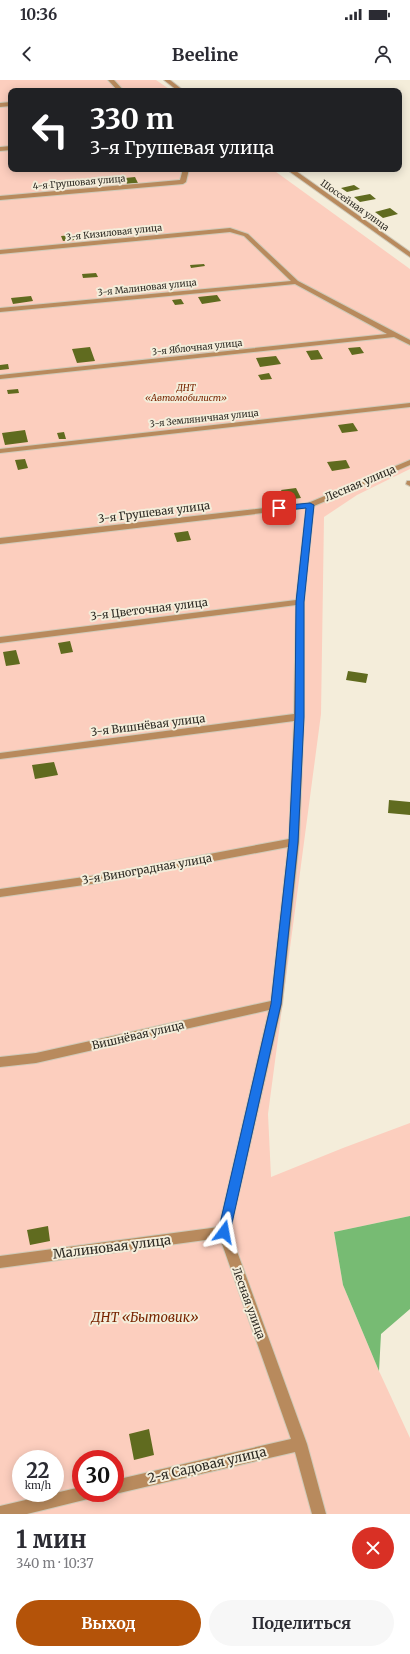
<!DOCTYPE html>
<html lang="ru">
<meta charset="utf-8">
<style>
:root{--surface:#fff;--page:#f7f7f7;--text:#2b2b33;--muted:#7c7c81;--accent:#b45309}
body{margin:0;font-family:Merriweather,serif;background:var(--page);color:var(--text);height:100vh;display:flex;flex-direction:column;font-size:15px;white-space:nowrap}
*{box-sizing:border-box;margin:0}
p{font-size:13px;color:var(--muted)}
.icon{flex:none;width:22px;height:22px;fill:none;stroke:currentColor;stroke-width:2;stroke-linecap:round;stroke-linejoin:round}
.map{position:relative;height:1434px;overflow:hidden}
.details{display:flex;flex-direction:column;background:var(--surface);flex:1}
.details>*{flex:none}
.guide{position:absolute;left:8px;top:8px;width:394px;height:84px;border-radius:8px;box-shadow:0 2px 10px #0003;background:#202124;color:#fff;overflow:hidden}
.speed{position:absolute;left:12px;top:1370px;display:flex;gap:8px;font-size:20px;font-weight:700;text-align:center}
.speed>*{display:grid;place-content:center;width:52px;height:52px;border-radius:50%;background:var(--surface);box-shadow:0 2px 10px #0003;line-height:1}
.speed small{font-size:10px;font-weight:400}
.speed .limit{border:6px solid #d22;background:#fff;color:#111}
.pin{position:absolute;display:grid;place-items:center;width:34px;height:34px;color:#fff;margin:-17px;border-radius:8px;box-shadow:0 2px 6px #0006}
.me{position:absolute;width:44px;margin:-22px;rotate:13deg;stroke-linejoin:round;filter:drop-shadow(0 0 3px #0008)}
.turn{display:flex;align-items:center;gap:14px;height:84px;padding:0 16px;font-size:18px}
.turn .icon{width:52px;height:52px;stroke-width:2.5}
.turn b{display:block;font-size:28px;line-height:34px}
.round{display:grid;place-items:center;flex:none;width:42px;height:42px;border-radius:21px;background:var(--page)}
.head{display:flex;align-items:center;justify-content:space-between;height:68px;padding:0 16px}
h1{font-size:24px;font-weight:700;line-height:30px}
.action{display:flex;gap:8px;margin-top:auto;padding:8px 16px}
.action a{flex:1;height:46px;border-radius:24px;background:var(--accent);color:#fff;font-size:16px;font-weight:700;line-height:46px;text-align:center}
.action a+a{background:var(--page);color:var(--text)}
.status{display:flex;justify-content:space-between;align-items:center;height:28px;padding:0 20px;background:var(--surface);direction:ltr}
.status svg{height:11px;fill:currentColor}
header{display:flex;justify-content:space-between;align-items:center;height:52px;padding:0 16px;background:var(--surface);font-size:18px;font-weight:700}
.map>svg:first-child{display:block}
.green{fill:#fccebe;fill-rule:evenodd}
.water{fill:#77bb73}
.building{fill:#606b1f}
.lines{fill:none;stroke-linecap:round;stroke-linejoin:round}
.street-casing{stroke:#d0cab9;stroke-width:2}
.street{fill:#b88a5d;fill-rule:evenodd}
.route{fill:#1a73e8;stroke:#114b97}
.labels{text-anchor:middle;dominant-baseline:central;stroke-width:4;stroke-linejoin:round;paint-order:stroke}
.far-street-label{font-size:9px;fill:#2e2b24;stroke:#f4edda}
.far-park-label{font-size:9px;font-style:italic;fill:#772400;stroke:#f4edda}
.street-label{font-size:11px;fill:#2e2b24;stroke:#f4edda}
.near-street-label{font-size:13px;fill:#2e2b24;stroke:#f4edda}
.near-park-label{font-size:13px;font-style:italic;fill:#772400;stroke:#f4edda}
</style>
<div class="status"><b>10:36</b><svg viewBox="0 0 49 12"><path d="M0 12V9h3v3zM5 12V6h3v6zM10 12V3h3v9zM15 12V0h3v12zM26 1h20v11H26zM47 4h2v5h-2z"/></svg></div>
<header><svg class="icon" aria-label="back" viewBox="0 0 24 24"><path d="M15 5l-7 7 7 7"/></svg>Beeline<svg class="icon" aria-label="person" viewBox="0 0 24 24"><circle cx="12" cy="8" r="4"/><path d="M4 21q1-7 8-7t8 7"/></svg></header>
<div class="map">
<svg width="410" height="1434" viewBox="0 0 410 1434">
<rect width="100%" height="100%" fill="#f4edda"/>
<path class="green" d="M0,0h156l16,11h-161v78h261l138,100v200l-53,26 -33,22 -3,197 -53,400 3,63 72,-29 67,-25v93l-76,16 9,53 36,86 31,67v76h-410zM21,1379h34v34h-34zM81,1379h34v34h-34z"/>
<path class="water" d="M410,1136v93l-29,25 -2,37 -36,-86 -9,-53z"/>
<path class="building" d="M135,97l3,6 -11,1 -2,-6z
M63,104l1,3 -15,1 -1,-3z
M354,105l6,4 -13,3 -6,-4z
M370,114l6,5 -16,3 -6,-5z
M390,128l8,6 -15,4 -8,-6z
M72,155l3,5 -12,1 -2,-5z
M204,184l1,2 -14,2 -1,-3z
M96,193l2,4 -15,1 -1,-4z
M217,215l4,6 -19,3 -4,-7z
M31,216l2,5 -20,3 -2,-6z
M181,219l3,5 -9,1 -3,-5z
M90,267l5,14 -18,2 -5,-14z
M360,267l4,6 -12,2 -4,-7z
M318,270l5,9 -12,1 -5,-9z
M276,276l5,8 -21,3 -4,-9z
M8,284l1,5 -9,1v-5z
M269,293l3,6 -11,1 -3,-5z
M18,309l1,4 -11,1 -1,-4z
M353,343l5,8 -16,2 -4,-8z
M25,350l3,12 -23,3 -3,-12z
M64,352l2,7h-7l-2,-6z
M25,379l3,9 -10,2 -3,-10z
M346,380l4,8 -18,3 -5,-9z
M296,408l5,10 -15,2 -5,-10z
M188,451l3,9 -14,2 -3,-9z
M70,561l3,11 -12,2 -3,-11z
M16,570l4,14 -14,2 -3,-14z
M348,591l20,3 -2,9 -20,-3z
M54,682l4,13 -23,4 -3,-14z
M389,720l21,2v13l-22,-2z
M48,1146l2,15 -20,4 -3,-15z
M149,1349l5,26 -20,5 -5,-26z"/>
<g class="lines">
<g class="street-casing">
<path id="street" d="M108,0h6l10,11h-6z
M164,0h6l14,11h-6z
M11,22v4l-11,1v-4z
M11,66v4l-11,1v-4z
M183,89h6l-3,13 -3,2 -183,16v-4l180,-16z
M286,89h7l117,83v5z
M230,148l18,6 50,47 112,59v5l-16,-8 -394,42v-4l387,-41 -92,-50 -295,28v-4l291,-27 -47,-45 -14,-4 -230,22v-4z
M410,323v4l-410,46v-4z
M410,380v5l-96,41 -10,96v115l-5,125 -17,162 -52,228 77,212 19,70h-14l-17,-62 -180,42 -3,-1h3v-13l176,-41 -71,-201 -220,30v-12l219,-29 50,-217 -233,53 -36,4v-10l36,-4 235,-52 17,-154 -190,36 -98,14v-8l98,-14 191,-36 5,-118 -294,38v-6l294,-39 2,-109 -296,38v-6l296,-37 10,-92 -306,36v-6l308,-35z
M407,401h3v5l-4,-2z
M81,1407v6h13l-2,5 -65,16h-27v-8z"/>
</g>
<use href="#street" class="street"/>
</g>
<path class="route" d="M310,423l4,2 -10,97v115l-6,125 -17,162 -51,228 -2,4 -4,2 -4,-2 -2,-4 53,-228 18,-162 6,-125 1,-115 10,-94 -27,3 -4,-3 4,-2z"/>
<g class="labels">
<g class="far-street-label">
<text transform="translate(79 102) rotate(-5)">4-я Грушовая улица</text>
<text transform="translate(355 125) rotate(35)">Шоссейная улица</text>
<text transform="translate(114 152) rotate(-6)">3-я Кизиловая улица</text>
<text transform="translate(147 207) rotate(-6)">3-я Малиновая улица</text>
<text transform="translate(197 267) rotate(-6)">3-я Яблочная улица</text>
<text transform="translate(204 338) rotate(-6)">3-я Земляничная улица</text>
</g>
<g class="far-park-label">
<text x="186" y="307">ДНТ<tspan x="186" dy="10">«Автомобилист»</tspan></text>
</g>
<g class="street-label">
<text transform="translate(360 403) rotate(-23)">Лесная улица</text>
<text transform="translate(154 432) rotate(-7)">3-я Грушевая улица</text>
<text transform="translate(149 529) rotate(-7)">3-я Цветочная улица</text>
<text transform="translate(148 645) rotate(-7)">3-я Вишнёвая улица</text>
<text transform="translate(147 789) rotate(-10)">3-я Виноградная улица</text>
<text transform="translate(138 955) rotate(-13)">Вишнёвая улица</text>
<text transform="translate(249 1223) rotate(70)">Лесная улица</text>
</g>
<g class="near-street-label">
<text transform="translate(112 1167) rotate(-7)">Малиновая улица</text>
<text transform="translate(207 1385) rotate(-13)">2-я Садовая улица</text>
</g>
<g class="near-park-label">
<text x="145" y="1237">ДНТ «Бытовик»</text>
</g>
</g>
</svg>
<div class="speed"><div>22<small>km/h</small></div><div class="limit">30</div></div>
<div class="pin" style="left:279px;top:428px;background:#d93025"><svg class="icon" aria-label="arrive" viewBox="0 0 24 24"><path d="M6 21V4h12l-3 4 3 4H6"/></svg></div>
<svg class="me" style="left:224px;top:1152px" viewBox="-20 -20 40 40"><path d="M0-17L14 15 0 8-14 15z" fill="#1a73e8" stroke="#fff" stroke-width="4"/></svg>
<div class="guide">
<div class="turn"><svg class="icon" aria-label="left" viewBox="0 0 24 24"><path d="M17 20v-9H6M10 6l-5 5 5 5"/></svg><div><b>330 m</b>3-я Грушевая улица</div></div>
</div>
</div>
<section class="details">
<div class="head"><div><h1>1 мин</h1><p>340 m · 10:37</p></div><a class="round" style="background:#d93025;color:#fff"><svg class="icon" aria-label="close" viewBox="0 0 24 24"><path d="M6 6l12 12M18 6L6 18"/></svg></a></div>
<div class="action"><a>Выход</a><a>Поделиться</a></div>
</section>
